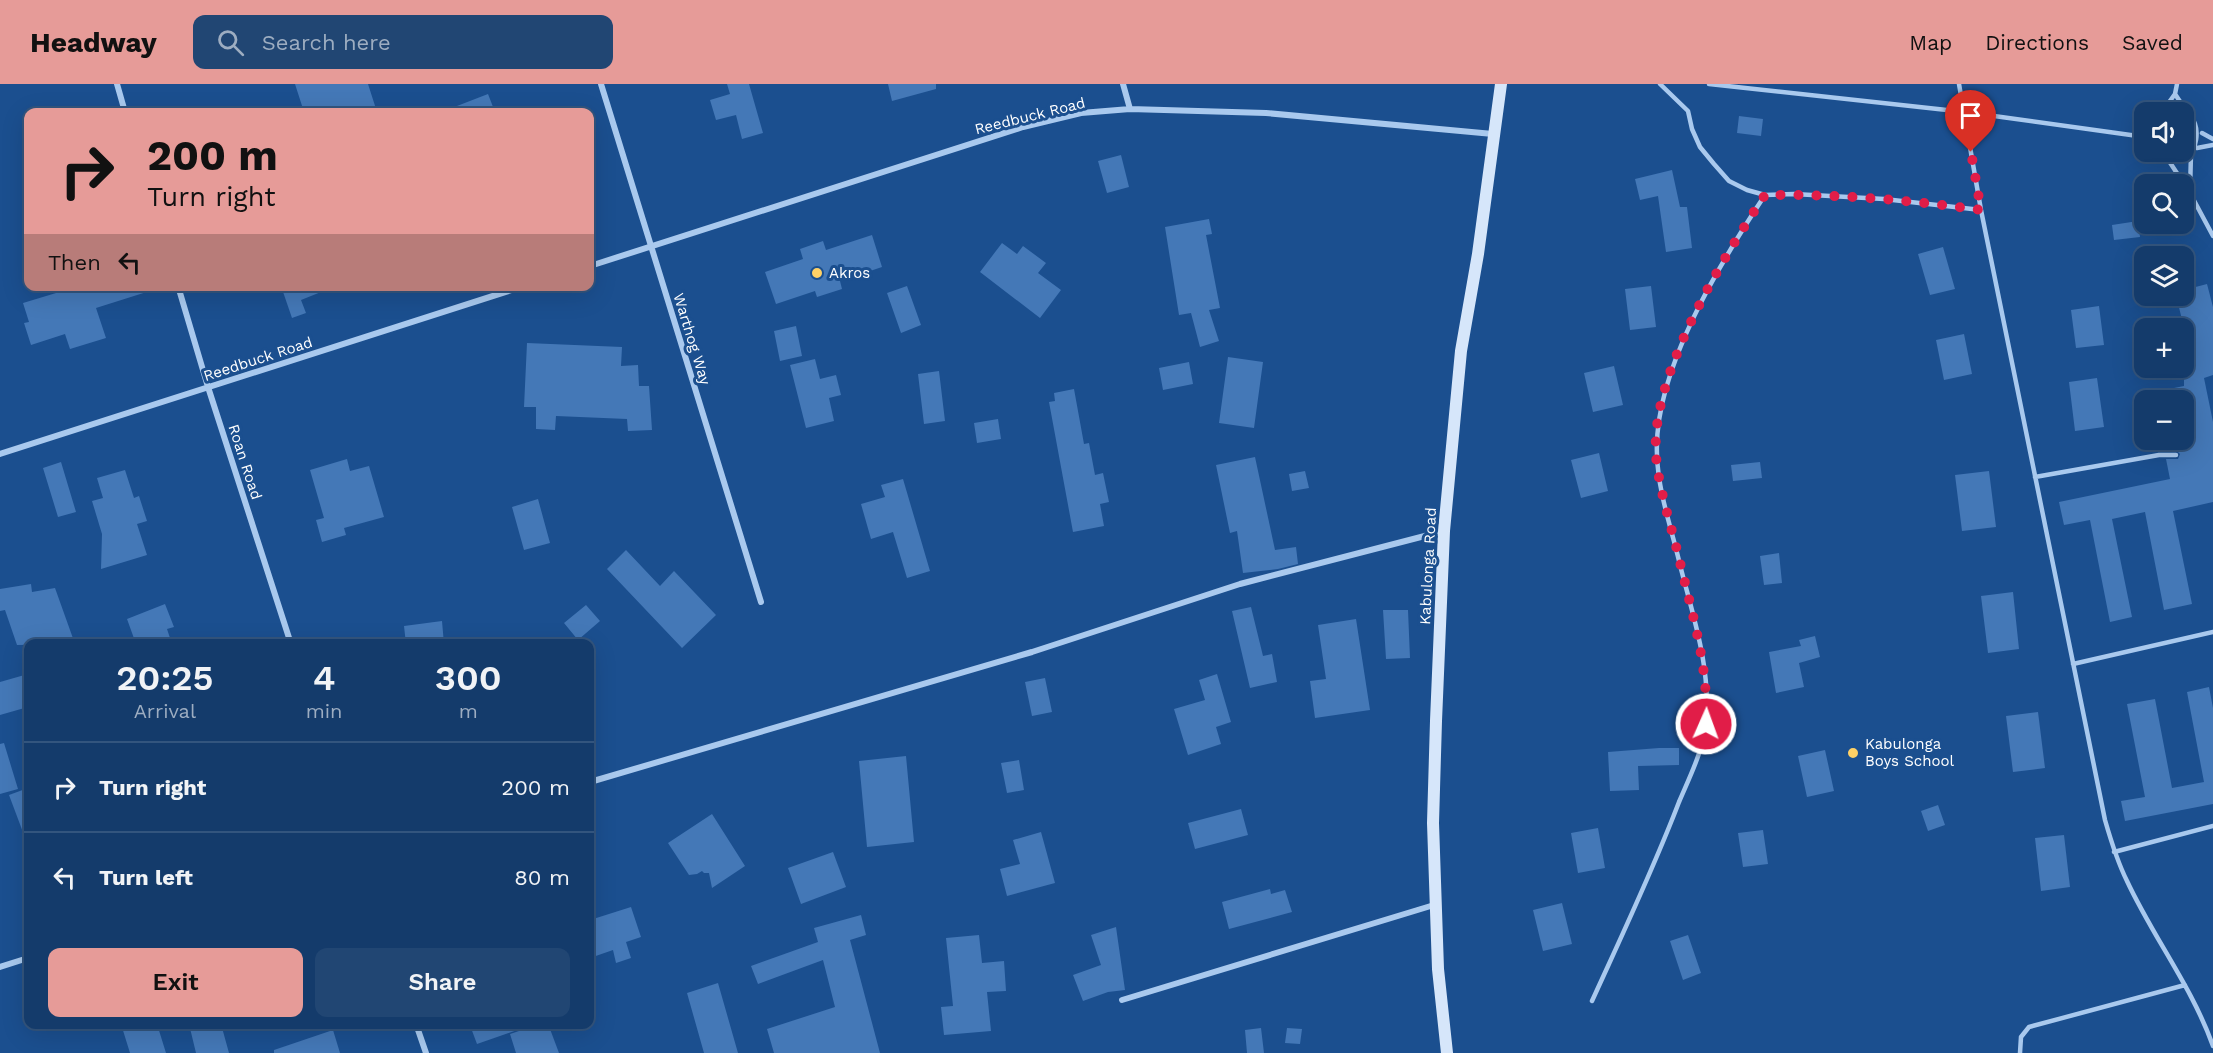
<!DOCTYPE html>
<meta charset="utf-8">
<style>
:root{--surface:#143b6b;--page:#214673;--text:#f1f3f6;--muted:#9dadc1;--line:#33557e;--accent:#e69b98}
body{margin:0;font-family:"Work Sans",sans-serif;background:var(--page);color:var(--text);height:100vh;display:flex;flex-direction:column;font-size:22px;white-space:nowrap}
*{box-sizing:border-box;margin:0}
p{font-size:20px;color:var(--muted)}
.icon{flex:none;width:33px;height:33px;fill:none;stroke:currentColor;stroke-width:2;stroke-linecap:round;stroke-linejoin:round}
.map{position:relative;flex:1;overflow:hidden}
.side{position:absolute;left:24px;top:555px;width:570px;height:390px;display:flex;flex-direction:column;background:var(--surface);border-radius:12px;box-shadow:0 6px 24px #0002,0 0 0 2px var(--line)}
.side>*{flex:none}
.hud{position:absolute;left:24px;top:24px;width:570px;height:183px;border-radius:12px;box-shadow:0 6px 24px #0002,0 0 0 2px var(--line);background:#e69b98;color:#111;overflow:hidden}
.fabs{position:absolute;left:2134px;top:18px;display:grid;gap:12px}
.fabs a{display:grid;place-items:center;width:60px;height:60px;border-radius:12px;background:var(--surface);box-shadow:0 6px 24px #0002,0 0 0 2px var(--line);font-size:30px}
.pin{position:absolute;display:grid;place-items:center;width:51px;height:51px;color:#fff;margin:-62px -26px;border-radius:50% 50% 50% 0;rotate:-45deg;box-shadow:0 0 6px #0007}
.pin .icon{rotate:45deg}
.me{position:absolute;width:66px;margin:-33px;rotate:2deg;stroke-linejoin:round;filter:drop-shadow(0 0 4px #0008)}
.turn{display:flex;align-items:center;gap:21px;height:126px;padding:0 24px;font-size:27px}
.turn .icon{width:78px;height:78px;stroke-width:2.5}
.turn b{display:block;font-size:42px;line-height:51px}
.then{display:flex;align-items:center;height:57px;padding:0 24px;background:#0003;gap:12px;font-size:22px}
.eta{display:flex;justify-content:space-evenly;align-items:center;height:102px;text-align:center}
.eta b{font-size:36px;font-weight:600;line-height:42px}
.action{display:flex;gap:12px;margin-top:auto;padding:12px 24px}
.action a{flex:1;height:69px;border-radius:12px;background:var(--accent);color:#111;font-size:24px;font-weight:600;line-height:69px;text-align:center}
.action a+a{background:var(--page);color:var(--text)}
ul{padding:0;list-style:none}
li{display:flex;align-items:center;gap:18px;height:90px;padding:0 24px;border-top:2px solid var(--line)}
li div{flex:1}
li b{display:block;font-size:22px}
li em{font-style:normal}
header{display:flex;align-items:center;gap:36px;box-sizing:border-box;height:84px;padding:0 30px;background:var(--accent);color:#111}
header strong{font-size:28px}
nav{display:flex;gap:33px;margin-inline-start:auto;font-size:21px}
.search{width:420px;height:54px;background:var(--page);display:flex;align-items:center;gap:15px;box-sizing:border-box;padding:0 21px;border-radius:12px;color:var(--muted);font-size:22px}
.map>svg:first-child{display:block}
.building{fill:#4478b7}
.lines{fill:none;stroke-linecap:round;stroke-linejoin:round}
.lane{stroke:#a9c9ee;stroke-width:4.5}
.street{stroke:#a9c9ee;stroke-width:6}
.secondary{stroke:#d6e6fa;stroke-width:12}
.route{stroke:#e11d48;stroke-width:10;stroke-dasharray:0 18}
.poi-dot{fill:#ffd166;stroke:#1b4f8f;stroke-width:2}
.labels{text-anchor:middle;dominant-baseline:central;stroke-width:6;stroke-linejoin:round;paint-order:stroke}
.street-label{font-size:15px;fill:#fff;stroke:#1b4f8f}
.poi-label{font-size:15px;fill:#fff;stroke:#1b4f8f;text-anchor:start}
</style>
<header>
<strong>Headway</strong>
<div class="search"><svg class="icon" aria-label="search" viewBox="0 0 24 24"><circle cx="10" cy="10" r="6"/><path d="M15 15l6 6"/></svg>Search here</div>
<nav><a>Map</a><a>Directions</a><a>Saved</a></nav>
</header>
<div class="map">
<svg width="2213" height="969" viewBox="0 0 2213 969">
<rect width="100%" height="100%" fill="#1b4f8f"/>
<path class="building" d="M295,0h73l9,28h-73z
M727,0h22l14,49 -21,6 -6,-24 -20,5 -6,-20 20,-6z
M888,0h48v5l-44,12z
M488,10l7,18h-50l-1,-1z
M1739,32l24,3 -2,17 -24,-3z
M1121,71l8,32 -22,6 -9,-32z
M1672,86l8,37h7l5,41 -26,4 -8,-56 -18,4 -5,-21z
M1209,135l3,15 -6,1 14,73 -11,2 10,31 -19,6 -9,-34 -12,2 -14,-88z
M2138,137l2,16 -26,3 -2,-15z
M872,151l10,32 -42,14 2,8 -25,8 -2,-6 -39,13 -11,-32 38,-13 -3,-10 23,-8 3,9z
M1002,159l15,11 6,-8 23,17 -8,10 23,17 -21,28 -60,-46z
M1943,163l12,42 -25,6 -12,-41z
M2207,200l6,23v68l-9,3 9,44v80l-40,9 19,93 -28,6 -19,-98 -33,7 20,98 -22,5 -20,-102 -26,5 -5,-23 111,-23 -4,-20h12l2,-5 -3,-3 -13,-1 -2,-10h22v-40h-34l-1,-7 35,-7v-59l-8,-31h8v-6z
M65,202h87l1,4 -57,18 10,30 -36,11 -5,-15 -34,11 -7,-22 5,-1 -6,-19 43,-13z
M281,202h50v2l-30,12 5,13 -14,5z
M907,202l14,39 -20,8 -14,-40z
M1651,202l5,41 -26,3 -5,-41z
M2099,222l5,39 -28,3 -5,-38z
M796,242l6,30 -22,5 -6,-30z
M1964,250l8,40 -28,6 -8,-40z
M527,259l95,4 -1,19 17,-1 1,21h10l3,44 -24,1 -1,-12 -71,-3 -1,14 -19,-1v-22h-12z
M1228,273l35,5 -9,66 -35,-5z
M815,275l5,20 16,-4 5,20 -12,3 5,23 -28,7 -16,-63z
M1189,278l4,22 -30,6 -4,-22z
M1614,282l9,39 -30,7 -9,-39z
M939,287l6,50 -21,3 -6,-50z
M2097,294l7,49 -29,4 -6,-49z
M1074,305l10,55 5,-1 6,32 8,-2 6,29 -9,2 4,22 -31,6 -24,-130 6,-1 -1,-8z
M998,335l3,20 -24,4 -3,-20z
M1599,369l9,38 -27,7 -10,-38z
M1255,373l20,93 21,-3 2,17 -20,5 -35,4 -6,-42 -7,2 -14,-68z
M347,375l3,12 19,-5 15,51 -40,11 2,7 -24,7 -6,-22 8,-2 -14,-48z
M61,378l15,50 -18,5 -15,-49z
M1760,378l2,16 -29,3 -2,-16z
M125,386l9,28 5,-2 8,25 -10,3 10,31 -46,14 1,-35 -10,-33 11,-3 -6,-20z
M1305,387l4,17 -17,3 -3,-17z
M1989,387l7,56 -34,4 -7,-56z
M903,395l27,92 -23,7 -14,-46 -22,7 -10,-35 24,-7 -4,-12z
M538,415l12,44 -26,7 -12,-43z
M626,466l34,36 14,-15 42,44 -34,33 -75,-79z
M1779,469l3,30 -18,2 -4,-29z
M31,500l1,8 23,-4 20,56 -58,1 -12,-35 -5,1v-22z
M2013,508l6,57 -31,4 -7,-57z
M165,520l9,23 -7,2 5,15h-36l-9,-25z
M586,521l14,16 -22,19 -14,-17z
M1251,523l12,49 9,-2 5,28 -27,6 -18,-77z
M1383,526h25l2,48 -24,1z
M1356,535l14,91 -55,8 -5,-37 16,-2 -8,-54z
M442,537l2,23h-38l-2,-18z
M1815,552l5,21 -21,6 5,24 -28,6 -7,-41 32,-6 -2,-6z
M28,590v33l-28,8v-33z
M1217,590l14,48 -15,5 5,17 -33,11 -14,-46 31,-9 -6,-20z
M1045,594l7,34 -20,4 -7,-34z
M2209,603l4,21v96l-88,17 -4,-20 24,-4 -18,-93 28,-5 17,89 32,-6 -17,-90z
M2038,628l7,56 -32,4 -7,-56z
M4,659l14,46 -18,5v-50z
M1659,664h20v17l-41,1 1,24 -29,1 -2,-39z
M1825,666l9,41 -27,6 -9,-41z
M906,672l8,86 -47,5 -8,-86z
M1019,676l5,30 -17,3 -6,-30z
M28,704v55h-1l-18,-48z
M1938,721l7,20 -17,6 -7,-20z
M1241,725l7,26 -53,14 -7,-26z
M712,730l33,52 -33,22 -3,-15h-5l-2,-2 -5,3 -8,1 -21,-32z
M1598,744l7,40 -27,5 -7,-40z
M1763,746l5,34 -25,3 -5,-34z
M1041,748l14,51 -48,13 -7,-27 20,-5 -7,-24z
M2064,751l6,52 -29,4 -6,-53z
M833,768l13,35 -45,17 -13,-36z
M1270,805l1,5 14,-4 7,22 -63,17 -7,-27z
M1562,819l10,41 -29,7 -10,-41z
M631,823l10,30 -15,5 5,16 -15,5 -3,-13 -23,8v-38z
M861,831l5,20 -16,5 30,113h-106l-7,-24 68,-22 -12,-47 -65,24 -7,-18 67,-24 -4,-14z
M1116,843l9,63 -17,2 -25,9 -10,-26 28,-10 -10,-30z
M979,851l3,28 22,-2 2,30 -19,1 4,39 -47,4 -3,-28 12,-1 -7,-68z
M1688,851l13,38 -18,7 -13,-39z
M718,899l20,70h-34l-17,-60z
M121,940h36l9,29h-36z
M189,940h32l8,29h-33z
M480,940h46v3l-49,17 -6,-16z
M540,940l2,7 8,-2 9,24h-43l-6,-19z
M1261,944l3,25h-17l-2,-23z
M1287,944l15,1 -2,15 -15,-1z
M333,946l7,23h-66v-3z"/>
<g class="lines">
<path class="lane" d="M1660,0l28,27 4,18 8,18 14,17 15,17 18,9 18,5 29,-1 90,5 97,11
M1709,0l256,28 180,25
M1959,0l22,126 124,610c6,21 12,41 22,61 26,56 65,106 86,165
M2175,10l12,18
M2162,28l13,-18 2,-10
M2202,49l11,6
M2197,64l16,-3
M2158,68c44,36 55,-56 8,-40
M2167,74l23,35 23,43
M2190,107l1,-37
M2035,393l124,-22h17
M2073,580l140,-32
M2114,768l99,-26
M1592,917c30,-66 61,-131 87,-199 11,-26 25,-53 27,-81 5,-53 -13,-105 -26,-156 -8,-35 -22,-73 -23,-110 -4,-83 63,-192 108,-260
M2020,969l1,-16 8,-10 156,-42"/>
<path class="street" d="M117,0l8,28
M601,0l160,518
M1123,0l7,25
M590,182l433,-139 58,-14 49,-4 136,4 227,21
M178,202l30,101 83,257
M0,370l524,-168
M590,698l442,-130 208,-68 204,-53
M0,883l28,-9
M1122,916l312,-95
M416,940l10,29"/>
<path class="secondary" d="M1447,969l-9,-84 -5,-146 3,-102 8,-190 17,-180 17,-97 23,-170"/>
</g>
<g class="lines">
<path class="route" d="M1706,640c3,-58 -15,-114 -28,-170 -8,-32 -19,-65 -22,-98 -6,-80 65,-195 109,-261 72,-1 144,5 216,15l-10,-58"/>
</g>
<g class="poi-dot">
<circle cx="817" cy="189" r="6"/>
<circle cx="1853" cy="669" r="6"/>
</g>
<g class="labels">
<g class="street-label">
<text transform="translate(1030 32) rotate(-14)">Reedbuck Road</text>
<text transform="translate(692 255) rotate(73)">Warthog Way</text>
<text transform="translate(258 275) rotate(-18)">Reedbuck Road</text>
<text transform="translate(245 378) rotate(72)">Roan Road</text>
<text transform="translate(1428 482) rotate(-87)">Kabulonga Road</text>
</g>
<g class="poi-label">
<text x="829" y="189">Akros</text>
<text x="1865" y="660">Kabulonga<tspan x="1865" dy="17">Boys School</tspan></text>
</g>
</g>
</svg>
<div class="fabs">
<a><svg class="icon" aria-label="sound" viewBox="0 0 24 24"><path d="M4 9h4l5-4v14l-5-4H4zM17 9q2 3 0 6"/></svg></a>
<a><svg class="icon" aria-label="search" viewBox="0 0 24 24"><circle cx="10" cy="10" r="6"/><path d="M15 15l6 6"/></svg></a>
<a><svg class="icon" aria-label="layers" viewBox="0 0 24 24"><path d="M12 4l9 5-9 5-9-5zM3 14l9 5 9-5"/></svg></a>
<a>+</a>
<a>−</a>
</div>
<div class="pin" style="left:1971px;top:68px;background:#d93025"><svg class="icon" aria-label="arrive" viewBox="0 0 24 24"><path d="M6 21V4h12l-3 4 3 4H6"/></svg></div>
<svg class="me" style="left:1706px;top:640px" viewBox="-20 -20 40 40"><circle r="17" fill="#e11d48" stroke="#fff" stroke-width="3"/><path d="M0-11L8 9 0 5-8 9z" fill="#fff"/></svg>
<div class="hud">
<div class="turn"><svg class="icon" aria-label="right" viewBox="0 0 24 24"><path d="M7 20v-9h11M14 6l5 5-5 5"/></svg><div><b>200 m</b>Turn right</div></div>
<div class="then">Then<svg class="icon" aria-label="left" viewBox="0 0 24 24"><path d="M17 20v-9H6M10 6l-5 5 5 5"/></svg></div>
</div>
<section class="side">
<div class="eta">
<div><b>20:25</b><p>Arrival</p></div>
<div><b>4</b><p>min</p></div>
<div><b>300</b><p>m</p></div>
</div>
<ul>
<li><svg class="icon" aria-label="right" viewBox="0 0 24 24"><path d="M7 20v-9h11M14 6l5 5-5 5"/></svg><div><b>Turn right</b></div><em>200 m</em></li>
<li><svg class="icon" aria-label="left" viewBox="0 0 24 24"><path d="M17 20v-9H6M10 6l-5 5 5 5"/></svg><div><b>Turn left</b></div><em>80 m</em></li>
</ul>
<div class="action"><a>Exit</a><a>Share</a></div>
</section>
</div>
